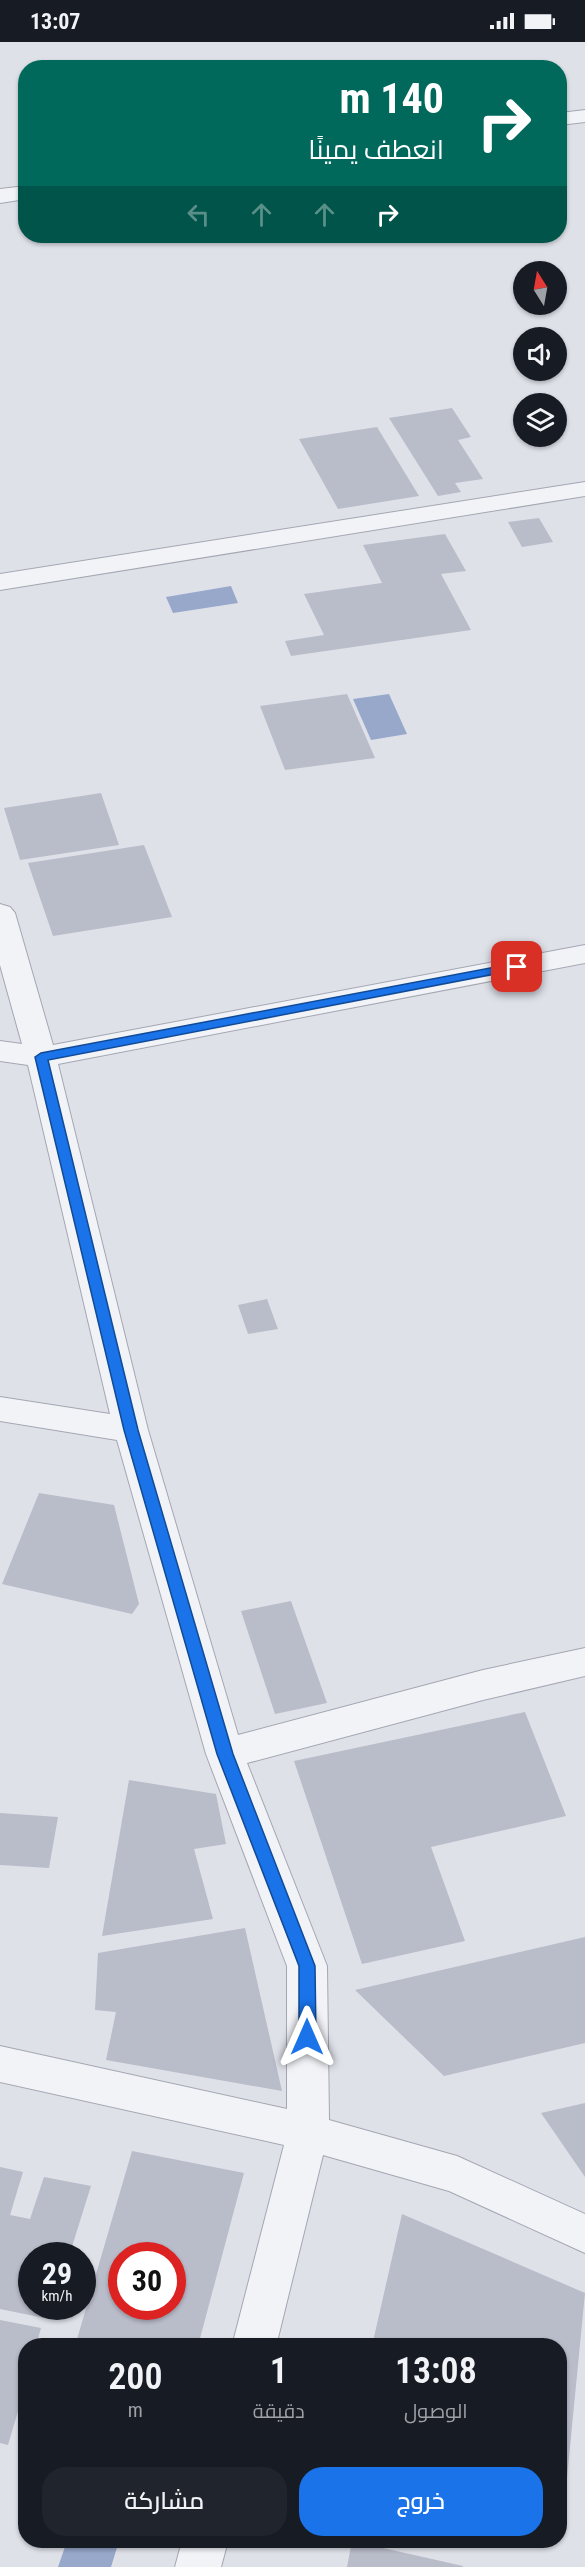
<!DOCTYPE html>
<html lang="ar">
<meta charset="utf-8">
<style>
:root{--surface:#171b24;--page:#20242c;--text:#f1f3f6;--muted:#9ea1a6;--accent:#1a73e8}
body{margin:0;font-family:"Roboto Condensed",Cairo,sans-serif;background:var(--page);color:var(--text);direction:rtl;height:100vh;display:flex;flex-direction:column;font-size:22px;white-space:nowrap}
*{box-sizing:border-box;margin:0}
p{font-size:20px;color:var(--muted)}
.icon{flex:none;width:33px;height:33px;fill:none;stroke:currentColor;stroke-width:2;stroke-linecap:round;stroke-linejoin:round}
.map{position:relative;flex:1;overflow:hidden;direction:ltr}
.side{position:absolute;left:18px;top:2296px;width:549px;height:210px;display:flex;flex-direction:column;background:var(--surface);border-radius:24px;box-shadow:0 2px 4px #0004;direction:rtl}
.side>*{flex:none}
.guide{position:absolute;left:18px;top:18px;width:549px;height:183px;border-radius:24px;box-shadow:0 2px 4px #0004;direction:rtl;background:#00695c;color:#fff;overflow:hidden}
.needle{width:39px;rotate:349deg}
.fabs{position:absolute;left:513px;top:219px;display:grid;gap:12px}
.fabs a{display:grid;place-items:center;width:54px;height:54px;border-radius:50%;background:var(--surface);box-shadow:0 2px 4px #0004;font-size:30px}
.speed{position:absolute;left:18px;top:2200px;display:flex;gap:12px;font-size:30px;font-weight:700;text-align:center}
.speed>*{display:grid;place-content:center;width:78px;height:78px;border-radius:50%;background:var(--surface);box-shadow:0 2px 4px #0004;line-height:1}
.speed small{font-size:15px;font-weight:400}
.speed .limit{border:9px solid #d22;background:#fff;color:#111}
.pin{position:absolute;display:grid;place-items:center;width:51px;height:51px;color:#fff;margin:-26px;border-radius:12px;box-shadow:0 3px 9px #0006}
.me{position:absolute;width:66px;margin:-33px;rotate:0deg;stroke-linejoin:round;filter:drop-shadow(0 0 4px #0008)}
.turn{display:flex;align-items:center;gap:21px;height:126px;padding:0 24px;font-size:27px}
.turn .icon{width:78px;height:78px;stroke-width:2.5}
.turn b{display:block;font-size:42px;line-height:51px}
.lanes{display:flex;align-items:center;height:57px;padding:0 24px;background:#0003;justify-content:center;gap:30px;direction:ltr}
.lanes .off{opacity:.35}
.eta{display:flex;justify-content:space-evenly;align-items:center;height:102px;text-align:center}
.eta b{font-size:36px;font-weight:600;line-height:42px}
.action{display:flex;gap:12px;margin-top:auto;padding:12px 24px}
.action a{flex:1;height:69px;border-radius:24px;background:var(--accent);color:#fff;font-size:24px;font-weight:600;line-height:69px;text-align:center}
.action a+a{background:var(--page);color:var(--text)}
.status{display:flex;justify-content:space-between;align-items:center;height:42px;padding:0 30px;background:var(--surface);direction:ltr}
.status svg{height:16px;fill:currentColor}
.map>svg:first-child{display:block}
.water{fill:#98a8ca}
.building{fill:#b9bcc9;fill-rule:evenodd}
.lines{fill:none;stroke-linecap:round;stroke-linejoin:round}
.minor-casing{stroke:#a4a7b3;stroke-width:2}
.minor{fill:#f2f3f7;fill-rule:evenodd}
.route{fill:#1a73e8;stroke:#114b97;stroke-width:1.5}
</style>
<div class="status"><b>13:07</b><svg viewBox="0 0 49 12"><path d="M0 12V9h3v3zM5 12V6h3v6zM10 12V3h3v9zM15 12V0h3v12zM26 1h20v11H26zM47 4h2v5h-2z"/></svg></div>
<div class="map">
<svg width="585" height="2525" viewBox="0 0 585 2525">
<rect width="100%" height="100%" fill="#dfe1e9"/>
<path class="water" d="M231,544l7,17 -65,10 -7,-16z
M389,652l18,40 -36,6 -18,-41z
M67,2499h52l-8,26h-53z"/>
<path class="building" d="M452,366l19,29 -13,3 25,39 -28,4 6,9 -23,4 -49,-78z
M377,385l42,69 -81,13 -39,-70z
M539,476l14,24 -31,5 -14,-25z
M445,492l21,37 -25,3 30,56 -180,26 -6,-15 39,-6 -20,-41 78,-11 -19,-38z
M347,652l28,64 -90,12 -25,-64z
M101,751l18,52 -99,15 -16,-52z
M144,803l28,72 -119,19 -25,-73z
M267,1257l11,30 -30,5 -10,-29z
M39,1451l75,12 25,99 -7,10 -130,-30z
M291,1559l36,102 -52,11 -34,-103z
M525,1670l41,104 -135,31 34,94 -103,23 -68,-203z
M129,1738l87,14 10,50 -32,5 19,70 -111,17z
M0,1771l58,4 -9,51 -49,-3z
M245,1886l37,163 -176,-31 10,-48 -21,-2 3,-57z
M585,1895v106l-141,33 -89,-86z
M585,2061v74l-44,-64z
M132,2109l112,22 -46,173h-123zM122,2214h50v51h-50z
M0,2125l23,5 -13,43 20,4 14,-42 47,9 -22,70h-37v51h21l-4,12 -49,-10z
M402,2172l183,79 -23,236 -2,-1v-182h-188z
M0,2278l41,8 -5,18h-10v38l-18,61 -8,-2z
M352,2499l111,25v1h-116z"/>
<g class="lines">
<g class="minor-casing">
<path id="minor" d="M585,68v12l-25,3v-12z
M26,144v13l-26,4v-14z
M585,440v14l-585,94v-16z
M0,862l10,3 5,6 38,132 532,-100v18l-527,101 90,366 90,305 245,-65 102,-22v28l-102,24 -236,63 80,203 2,154 128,36 128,58v39l-136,-62 -126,-36 -47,191h-44l52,-201 -284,-63v-36l287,63v-143l-81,-212 -89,-314 -117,-19v-24l110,17 -82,-349 -28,-4v-20l22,3 -22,-79z
M182,2499h46l-7,26h-46z"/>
</g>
<use href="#minor" class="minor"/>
</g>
<path class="route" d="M517,921l6,4 -2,2 -473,91 90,370 95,324 82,212 1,71 -3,5 -6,2 -6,-2 -2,-5v-71l-82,-212 -93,-324 -89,-373 6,-4z"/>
</svg>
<div class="fabs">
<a><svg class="needle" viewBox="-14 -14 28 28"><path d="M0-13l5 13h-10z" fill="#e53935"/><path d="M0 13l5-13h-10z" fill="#9ea1a6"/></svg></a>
<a><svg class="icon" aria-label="sound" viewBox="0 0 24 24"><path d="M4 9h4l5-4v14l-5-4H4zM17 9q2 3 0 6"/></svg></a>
<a><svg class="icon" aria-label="layers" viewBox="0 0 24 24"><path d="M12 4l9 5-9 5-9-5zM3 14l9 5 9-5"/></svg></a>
</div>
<div class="speed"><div>29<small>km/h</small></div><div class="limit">30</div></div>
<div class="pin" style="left:517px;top:925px;background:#d93025"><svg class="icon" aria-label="arrive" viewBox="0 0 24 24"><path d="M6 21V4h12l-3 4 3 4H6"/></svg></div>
<svg class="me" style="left:307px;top:1995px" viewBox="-20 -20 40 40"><path d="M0-17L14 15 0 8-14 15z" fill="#1a73e8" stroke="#fff" stroke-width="4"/></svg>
<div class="guide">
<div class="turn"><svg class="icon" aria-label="right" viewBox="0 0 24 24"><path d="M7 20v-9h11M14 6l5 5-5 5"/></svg><div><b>140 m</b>انعطف يمينًا</div></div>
<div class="lanes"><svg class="icon off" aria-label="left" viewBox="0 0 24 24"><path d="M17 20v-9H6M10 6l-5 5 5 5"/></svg><svg class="icon off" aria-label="ahead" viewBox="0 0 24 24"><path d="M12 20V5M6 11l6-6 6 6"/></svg><svg class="icon off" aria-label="ahead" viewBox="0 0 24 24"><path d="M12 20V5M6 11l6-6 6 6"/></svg><svg class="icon" aria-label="right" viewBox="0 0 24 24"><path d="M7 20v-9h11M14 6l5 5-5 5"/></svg></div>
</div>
<section class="side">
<div class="eta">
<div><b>13:08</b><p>الوصول</p></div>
<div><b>1</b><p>دقيقة</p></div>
<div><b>200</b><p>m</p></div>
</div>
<div class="action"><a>خروج</a><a>مشاركة</a></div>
</section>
</div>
